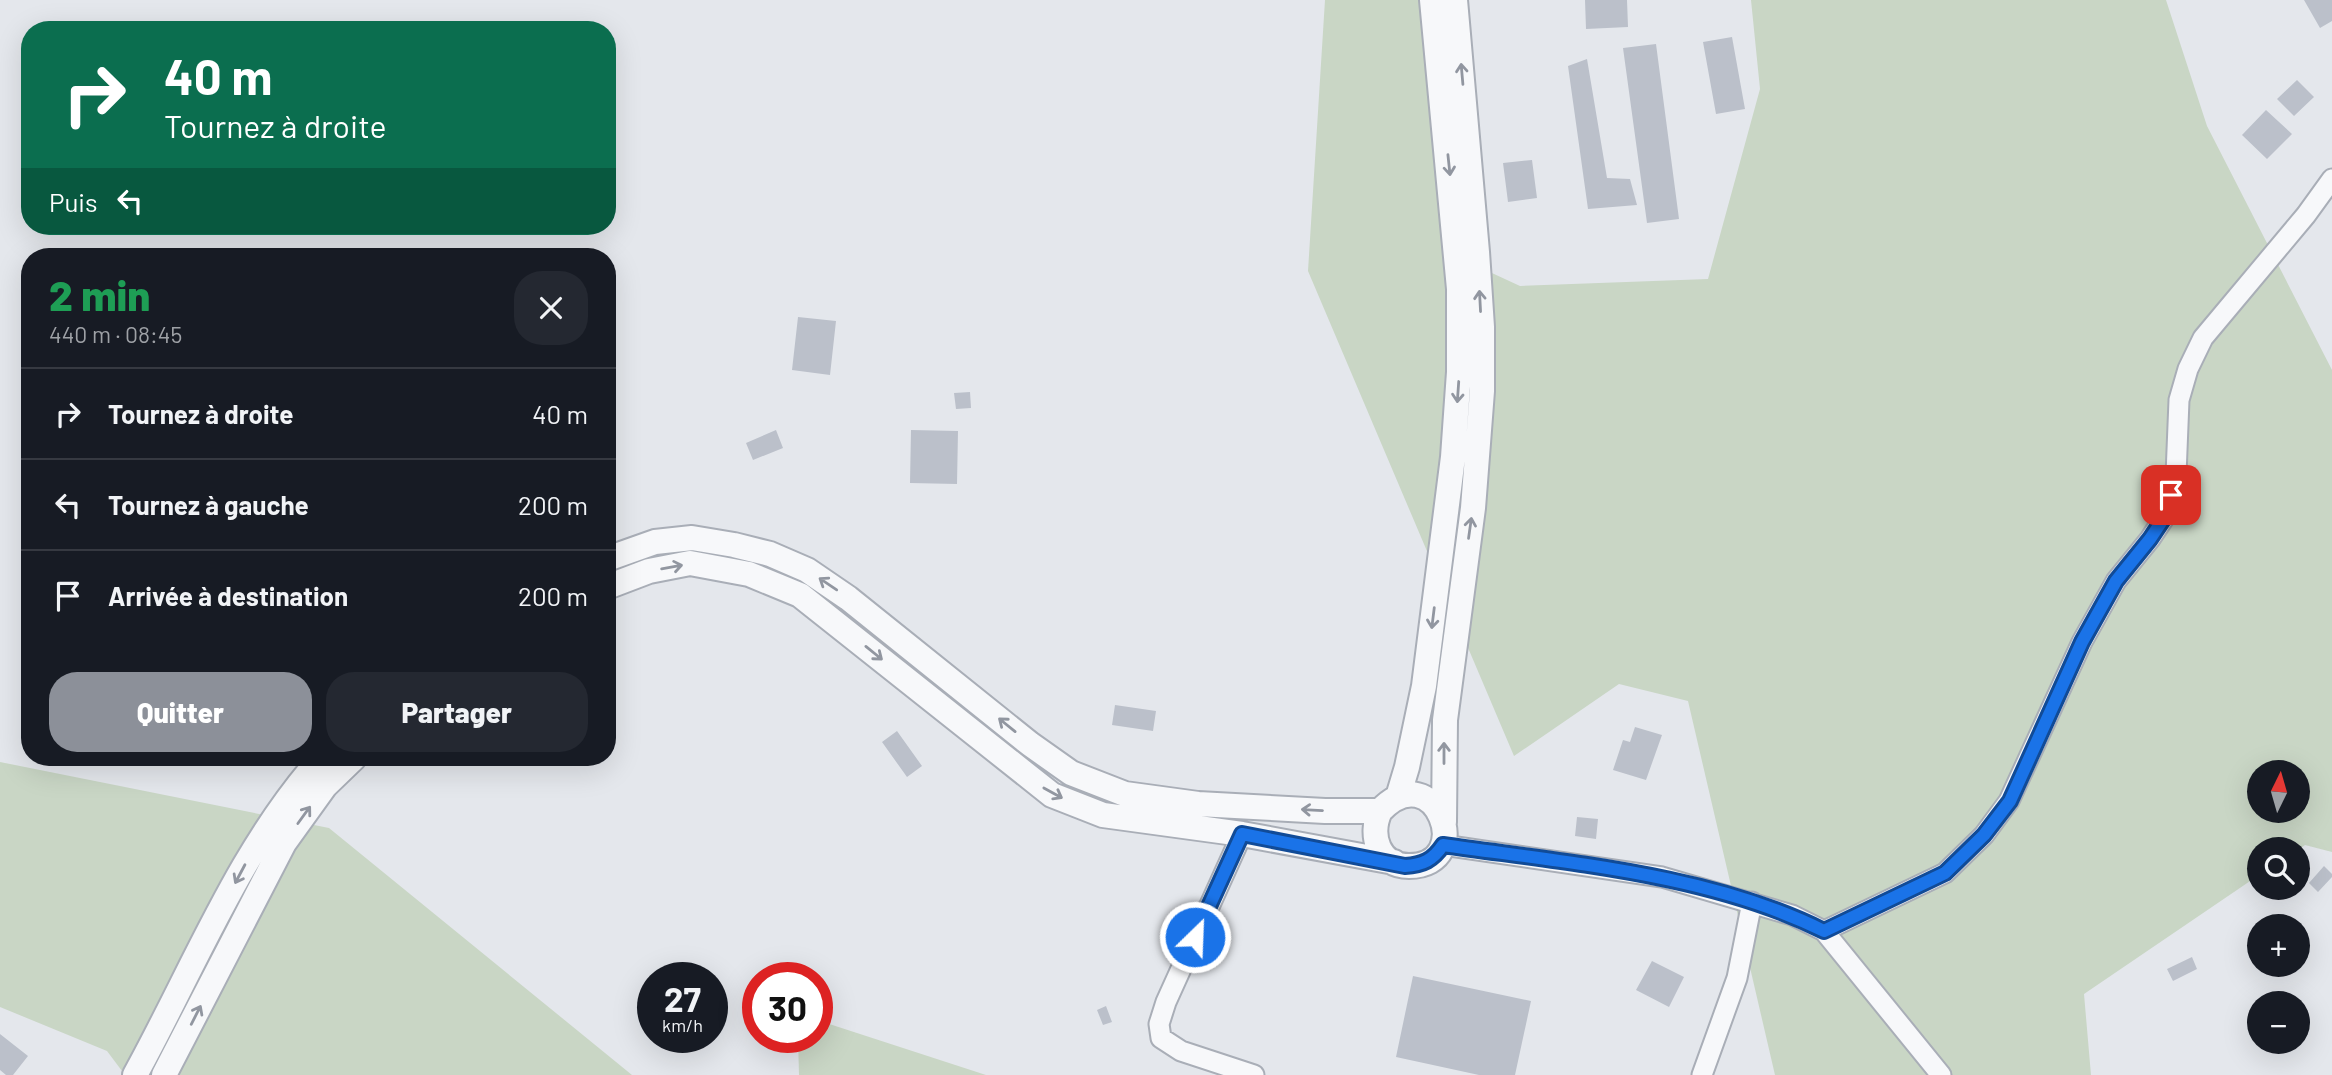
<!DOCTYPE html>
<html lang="fr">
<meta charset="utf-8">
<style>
:root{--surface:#171b24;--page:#242831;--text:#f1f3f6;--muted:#9ea1a6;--line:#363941;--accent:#8c9099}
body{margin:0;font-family:Barlow,sans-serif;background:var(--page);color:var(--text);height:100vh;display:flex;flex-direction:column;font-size:26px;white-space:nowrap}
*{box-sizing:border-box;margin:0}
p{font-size:23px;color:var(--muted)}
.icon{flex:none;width:38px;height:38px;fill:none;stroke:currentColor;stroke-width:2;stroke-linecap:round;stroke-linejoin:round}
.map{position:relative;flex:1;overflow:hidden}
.side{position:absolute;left:21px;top:248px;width:595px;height:518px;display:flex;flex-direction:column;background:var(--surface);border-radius:28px;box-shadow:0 7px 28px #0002}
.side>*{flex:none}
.banner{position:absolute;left:21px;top:21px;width:595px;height:214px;border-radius:28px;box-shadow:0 7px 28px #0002;background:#0b6e4f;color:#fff;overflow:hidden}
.needle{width:46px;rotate:5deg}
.controls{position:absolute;left:2247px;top:760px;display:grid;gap:14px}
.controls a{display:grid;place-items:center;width:63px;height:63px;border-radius:50%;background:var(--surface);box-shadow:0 7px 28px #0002;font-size:35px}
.speed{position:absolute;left:637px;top:962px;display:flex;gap:14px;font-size:35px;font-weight:700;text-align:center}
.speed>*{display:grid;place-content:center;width:91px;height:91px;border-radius:50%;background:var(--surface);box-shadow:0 7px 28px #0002;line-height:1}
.speed small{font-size:18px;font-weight:400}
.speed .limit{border:10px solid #d22;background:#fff;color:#111}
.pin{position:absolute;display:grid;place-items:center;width:60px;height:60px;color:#fff;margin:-30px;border-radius:14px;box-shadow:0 4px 10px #0006}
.me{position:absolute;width:77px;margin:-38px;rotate:24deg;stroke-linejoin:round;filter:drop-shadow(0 0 5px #0008)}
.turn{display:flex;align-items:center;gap:24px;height:147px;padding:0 28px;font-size:32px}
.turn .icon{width:91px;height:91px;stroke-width:2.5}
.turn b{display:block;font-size:49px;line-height:60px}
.then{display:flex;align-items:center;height:66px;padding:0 28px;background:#0003;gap:14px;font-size:26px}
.round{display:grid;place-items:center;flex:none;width:74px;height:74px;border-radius:28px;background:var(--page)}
.summary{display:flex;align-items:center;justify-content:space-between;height:119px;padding:0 28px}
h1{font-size:42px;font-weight:800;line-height:52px;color:#1e9e55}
.primary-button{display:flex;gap:14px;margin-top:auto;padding:14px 28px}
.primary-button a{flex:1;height:80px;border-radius:28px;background:var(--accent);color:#fff;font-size:28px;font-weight:800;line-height:80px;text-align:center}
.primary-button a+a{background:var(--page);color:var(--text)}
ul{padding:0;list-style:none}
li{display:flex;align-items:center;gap:21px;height:91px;padding:0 28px;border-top:2px solid var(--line)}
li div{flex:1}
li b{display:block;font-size:26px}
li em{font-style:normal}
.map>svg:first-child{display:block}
.green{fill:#c9d6c5;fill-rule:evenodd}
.building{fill:#bbc0ca}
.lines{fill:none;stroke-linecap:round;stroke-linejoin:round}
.minor-casing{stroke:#a9aeb7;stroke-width:23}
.tertiary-casing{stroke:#a9aeb7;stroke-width:28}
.minor{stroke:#f7f8fa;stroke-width:19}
.tertiary{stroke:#f7f8fa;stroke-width:24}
.oneway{stroke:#9196a0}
.route-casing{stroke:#114b97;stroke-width:18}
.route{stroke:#1a73e8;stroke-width:12}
</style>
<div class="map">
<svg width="2332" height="1075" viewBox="0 0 2332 1075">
<rect width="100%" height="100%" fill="#e4e7ec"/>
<path class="green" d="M1325,0h107l21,255 67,31 188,-7 52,-190 -9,-89h415l41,126 125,244v482l-27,-7 -7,5 -39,-1v26l-175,119 7,81h-316l-87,-374 -69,-17 -105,72 -206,-485zM2259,772h39v38h-39z
M0,762l329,66 303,247h-507l-18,-24 -107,-44z
M817,1020l169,55h-187l-1,-37h19z"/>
<path class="building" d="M1585,0h42l1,27 -42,2z
M2304,0h28v21l-12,7z
M1732,37l13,72 -29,5 -13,-72z
M1656,44l23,175 -32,4 -24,-175z
M1587,59l20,119 23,1 7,26 -49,4 -20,-143z
M2297,80l17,17 -20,19 -17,-17z
M2266,110l26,24 -25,25 -25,-24z
M1532,160l5,38 -29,4 -5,-39z
M798,317l38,4 -6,54 -38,-5z
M970,392l1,16 -15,1 -2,-16z
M776,430l7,18 -30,12 -7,-17z
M911,430l47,1 -1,53 -47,-1z
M1115,705l41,6 -3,20 -41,-6z
M1635,727l27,8 -16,45 -33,-10 10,-30 7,2z
M897,731l25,35 -15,11 -25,-35z
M1577,817l21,2 -2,20 -21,-3z
M2324,866l8,8v3l-14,15 -9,-9z
M2192,957l5,12 -24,12 -6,-12z
M1652,961l32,16 -15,30 -33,-17z
M1413,976l118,25 -16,74h-36l-83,-18z
M1106,1006l6,16 -9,3 -6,-15z
M0,1034l28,22 -15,19h-7l-6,-5z"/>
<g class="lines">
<g class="minor-casing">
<path id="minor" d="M1242,834l-76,168 -7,22 2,14 20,13 73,24
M1443,845l219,32 130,38 32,16 117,144
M1824,931l121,-58 39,-38 25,-34 73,-159 34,-61 34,-42 16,-24 10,-40 3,-75 9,-31 15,-31 103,-123 26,-36
M1702,1075l35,-97 15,-76"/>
</g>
<g class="tertiary-casing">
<path id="tertiary" d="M607,559l48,-17 37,-4 42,7 36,9 37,16 41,28 182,146 41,29 54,21 73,10 127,7h55c55,-58 98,55 29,55 -31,0 -40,-31 -29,-55
M607,587l42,-16 41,-8 59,11 51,21 252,200 51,20 139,19 152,28
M1398,797l9,-30 17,-81 29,-229 6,-85v-83l-27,-289
M1444,822l1,-102 28,-212 9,-117v-64l-5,-75 -22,-252
M135,1075c59,-107 104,-225 186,-317
M164,1075l120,-232 41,-57 29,-28"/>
</g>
<use href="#minor" class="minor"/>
<use href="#tertiary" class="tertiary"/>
</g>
<defs><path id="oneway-shaft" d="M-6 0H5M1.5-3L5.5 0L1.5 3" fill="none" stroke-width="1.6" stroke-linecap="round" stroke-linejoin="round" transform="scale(1.75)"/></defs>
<g class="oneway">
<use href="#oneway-shaft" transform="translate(1462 74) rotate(-95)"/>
<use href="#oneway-shaft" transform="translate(1449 165) rotate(84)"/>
<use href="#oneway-shaft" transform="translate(1480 301) rotate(-93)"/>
<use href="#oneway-shaft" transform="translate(1458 392) rotate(94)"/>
<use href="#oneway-shaft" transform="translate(1470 528) rotate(-82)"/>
<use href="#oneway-shaft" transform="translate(672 567) rotate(-10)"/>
<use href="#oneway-shaft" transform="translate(828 584) rotate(-146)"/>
<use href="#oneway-shaft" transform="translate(1433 618) rotate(97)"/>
<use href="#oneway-shaft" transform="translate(874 653) rotate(39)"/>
<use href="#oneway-shaft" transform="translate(1007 725) rotate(-141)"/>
<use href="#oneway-shaft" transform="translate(1444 753) rotate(-90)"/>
<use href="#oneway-shaft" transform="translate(1053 793) rotate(29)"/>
<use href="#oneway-shaft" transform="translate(1312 810) rotate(-177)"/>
<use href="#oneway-shaft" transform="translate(304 815) rotate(-54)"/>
<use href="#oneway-shaft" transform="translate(240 874) rotate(118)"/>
<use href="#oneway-shaft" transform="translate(196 1015) rotate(-63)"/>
</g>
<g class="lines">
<g class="route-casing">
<path id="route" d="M1195,937l47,-103 163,32c18,-1 28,-6 38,-21 125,18 267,29 381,86l121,-58 39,-38 26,-34 72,-159 34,-61 34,-42 16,-24 5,-20"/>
</g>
<use href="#route" class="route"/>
</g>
</svg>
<div class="controls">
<a><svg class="needle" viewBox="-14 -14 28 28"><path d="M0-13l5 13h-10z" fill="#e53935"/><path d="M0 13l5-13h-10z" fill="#9ea1a6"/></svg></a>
<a><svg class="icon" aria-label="search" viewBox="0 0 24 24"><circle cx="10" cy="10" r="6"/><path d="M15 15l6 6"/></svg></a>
<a>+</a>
<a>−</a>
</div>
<div class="speed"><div>27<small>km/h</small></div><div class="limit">30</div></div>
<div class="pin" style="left:2171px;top:495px;background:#d93025"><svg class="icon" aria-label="arrive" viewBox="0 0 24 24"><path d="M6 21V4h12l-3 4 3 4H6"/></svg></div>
<svg class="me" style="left:1195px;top:937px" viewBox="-20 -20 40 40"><circle r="17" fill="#1a73e8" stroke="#fff" stroke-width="3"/><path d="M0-11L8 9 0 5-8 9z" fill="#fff"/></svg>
<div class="banner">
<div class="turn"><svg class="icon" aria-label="right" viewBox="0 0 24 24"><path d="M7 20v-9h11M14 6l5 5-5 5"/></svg><div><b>40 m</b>Tournez à droite</div></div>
<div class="then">Puis<svg class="icon" aria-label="left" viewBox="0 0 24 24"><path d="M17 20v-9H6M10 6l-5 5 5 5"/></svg></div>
</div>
<section class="side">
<div class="summary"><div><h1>2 min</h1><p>440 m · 08:45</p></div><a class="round"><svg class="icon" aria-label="close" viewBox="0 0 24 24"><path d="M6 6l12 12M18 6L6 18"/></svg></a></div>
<ul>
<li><svg class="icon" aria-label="right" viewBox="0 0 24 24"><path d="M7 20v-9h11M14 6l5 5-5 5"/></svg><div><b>Tournez à droite</b></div><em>40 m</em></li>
<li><svg class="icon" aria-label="left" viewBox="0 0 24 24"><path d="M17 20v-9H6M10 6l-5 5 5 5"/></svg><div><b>Tournez à gauche</b></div><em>200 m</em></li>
<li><svg class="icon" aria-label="arrive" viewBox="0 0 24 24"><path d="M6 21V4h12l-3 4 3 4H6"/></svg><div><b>Arrivée à destination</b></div><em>200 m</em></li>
</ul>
<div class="primary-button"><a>Quitter</a><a>Partager</a></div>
</section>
</div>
